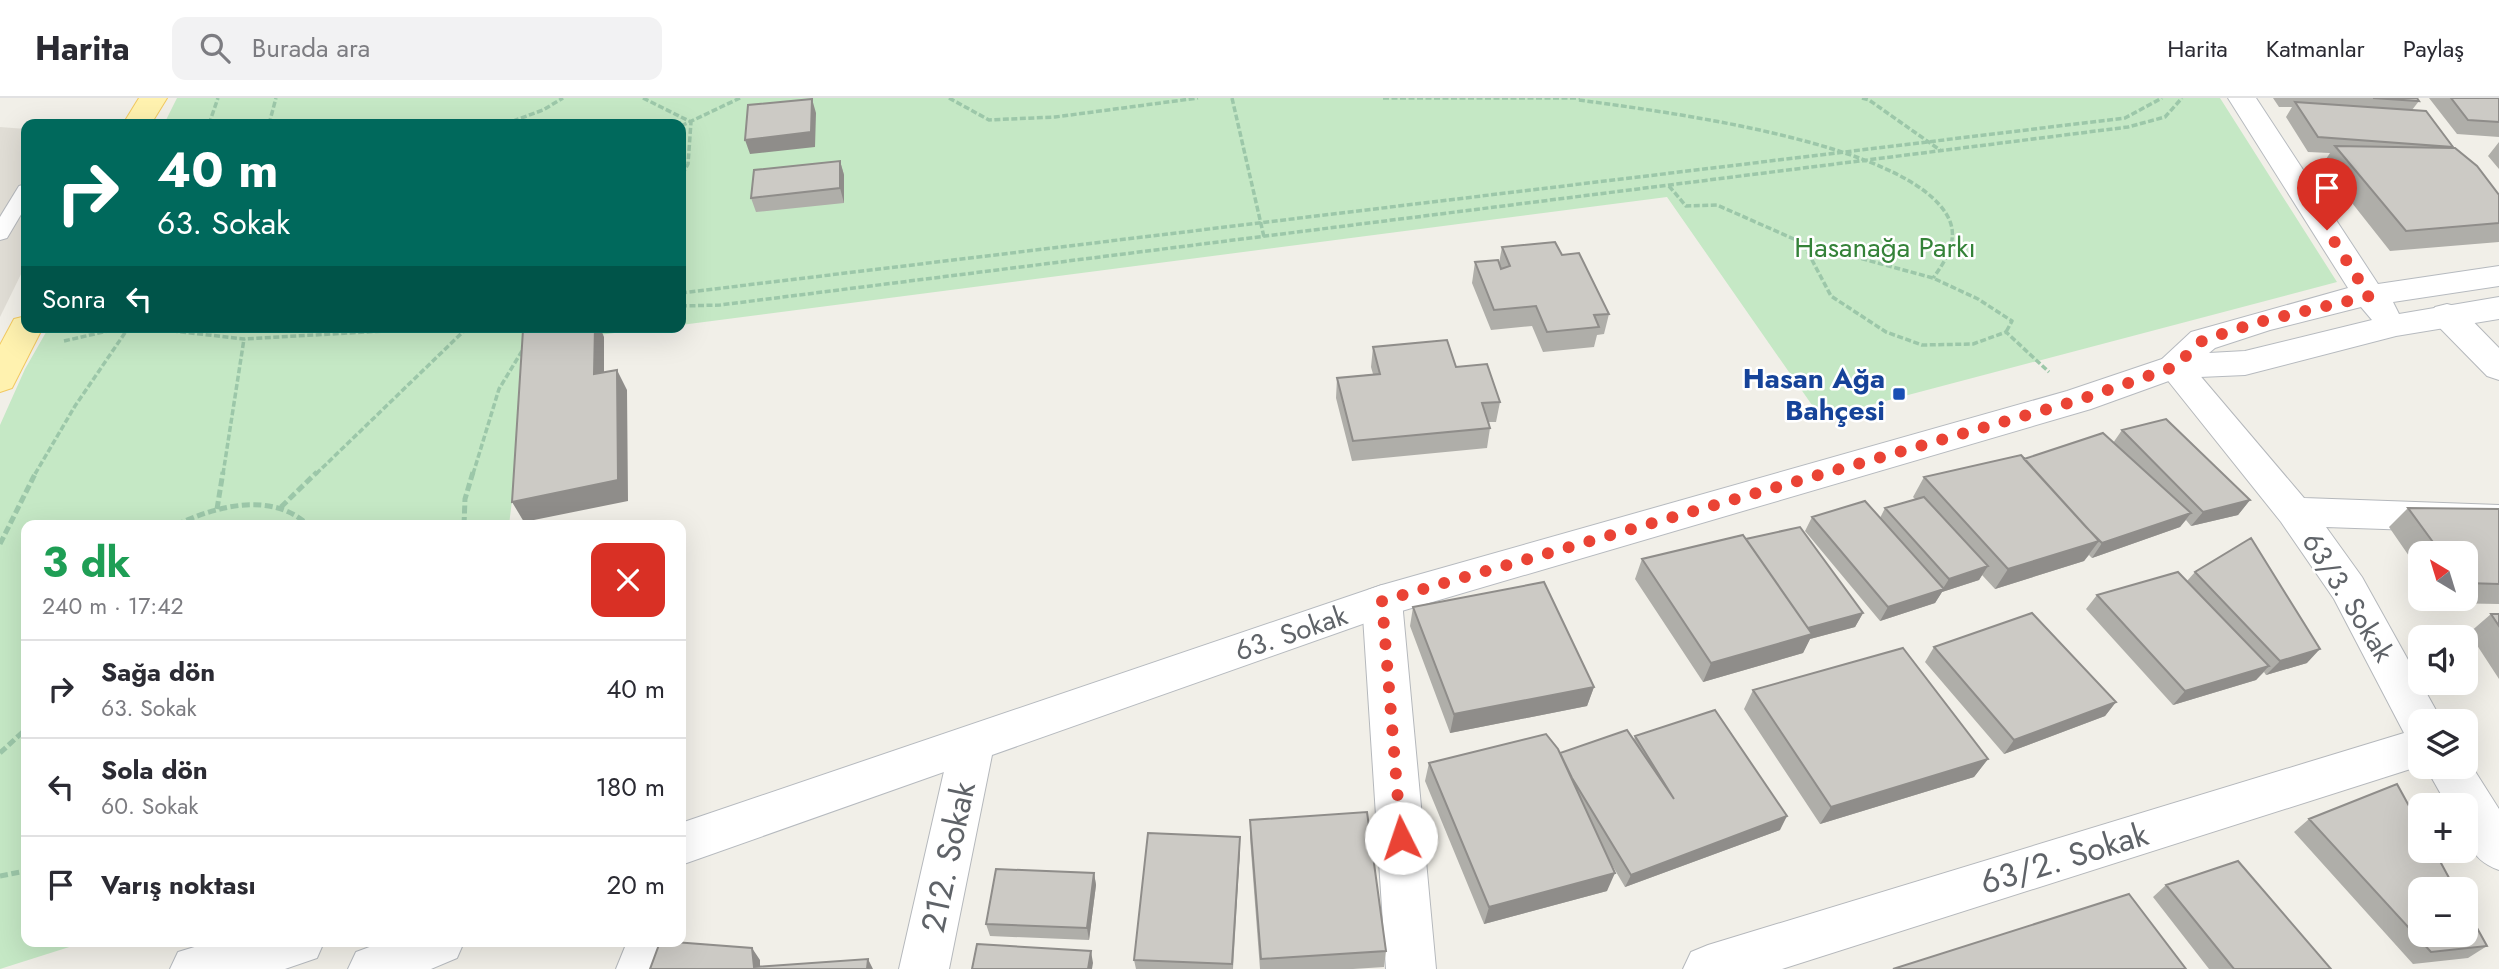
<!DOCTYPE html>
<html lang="tr">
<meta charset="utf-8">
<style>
:root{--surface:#fff;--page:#f2f2f3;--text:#2b2b33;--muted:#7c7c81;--line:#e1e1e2}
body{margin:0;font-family:Jost,sans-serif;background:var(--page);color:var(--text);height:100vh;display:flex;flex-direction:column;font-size:26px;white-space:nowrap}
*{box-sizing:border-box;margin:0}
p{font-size:23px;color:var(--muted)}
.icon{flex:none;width:38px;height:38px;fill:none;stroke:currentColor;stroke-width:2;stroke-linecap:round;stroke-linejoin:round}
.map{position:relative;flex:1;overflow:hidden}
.side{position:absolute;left:21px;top:422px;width:665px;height:427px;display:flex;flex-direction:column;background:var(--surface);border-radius:14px;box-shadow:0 7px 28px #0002}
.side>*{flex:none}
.guide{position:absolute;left:21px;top:21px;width:665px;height:214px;border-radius:14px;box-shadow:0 7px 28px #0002;background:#00695c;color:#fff;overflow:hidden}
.needle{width:46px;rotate:322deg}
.tools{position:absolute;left:2408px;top:443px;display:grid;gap:14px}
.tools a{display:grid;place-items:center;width:70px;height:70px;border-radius:14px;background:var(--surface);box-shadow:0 7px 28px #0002;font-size:35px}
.pin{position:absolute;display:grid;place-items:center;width:60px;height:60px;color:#fff;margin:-72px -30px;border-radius:50% 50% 50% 0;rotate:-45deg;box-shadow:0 0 7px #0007}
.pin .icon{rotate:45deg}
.me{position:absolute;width:77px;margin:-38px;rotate:356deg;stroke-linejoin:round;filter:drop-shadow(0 0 5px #0008)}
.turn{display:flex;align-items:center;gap:24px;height:147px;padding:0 21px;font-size:32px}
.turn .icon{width:91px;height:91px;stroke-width:2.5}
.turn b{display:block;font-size:49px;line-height:60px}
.then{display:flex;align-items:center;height:66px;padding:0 21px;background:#0003;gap:14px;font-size:26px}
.round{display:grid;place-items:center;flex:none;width:74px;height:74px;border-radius:14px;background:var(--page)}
.headline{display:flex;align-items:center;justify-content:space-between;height:119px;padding:0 21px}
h1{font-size:42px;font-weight:700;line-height:52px;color:#1e9e55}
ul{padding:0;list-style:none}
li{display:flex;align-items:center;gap:21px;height:98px;padding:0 21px;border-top:2px solid var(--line)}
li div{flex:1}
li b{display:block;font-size:26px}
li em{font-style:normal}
header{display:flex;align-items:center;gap:42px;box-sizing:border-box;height:98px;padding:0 35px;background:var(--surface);border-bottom:2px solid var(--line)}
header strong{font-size:33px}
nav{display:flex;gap:38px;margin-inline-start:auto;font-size:24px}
.search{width:490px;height:63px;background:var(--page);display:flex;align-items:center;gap:18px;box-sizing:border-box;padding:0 24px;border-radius:14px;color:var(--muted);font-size:26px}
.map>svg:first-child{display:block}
.education{fill:#e1ded6}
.green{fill:#c5e8c5}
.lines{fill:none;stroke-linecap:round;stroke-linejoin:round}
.lane-casing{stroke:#b5b8bc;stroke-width:2}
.street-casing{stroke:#b5b8bc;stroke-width:2}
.secondary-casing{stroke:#b6babf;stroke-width:2}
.primary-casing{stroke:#f2c960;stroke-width:2}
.path-far1{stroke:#9cc7a9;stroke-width:3.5;stroke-dasharray:6 2.5;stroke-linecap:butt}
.path{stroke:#9cc7a9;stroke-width:5;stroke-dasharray:8 3.5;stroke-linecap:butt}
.lane{fill:#fff;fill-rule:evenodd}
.street{fill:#fff;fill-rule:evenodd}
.secondary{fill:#fff;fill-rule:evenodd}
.primary{fill:#fff2af;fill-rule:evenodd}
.wall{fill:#afaea9}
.shaded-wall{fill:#8f8d8a}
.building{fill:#cccac5;stroke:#8f8d8a;stroke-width:2}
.route{stroke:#ea4335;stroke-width:12;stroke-dasharray:0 21.6}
.transit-dot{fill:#1a4fb4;stroke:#fff;stroke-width:2.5}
.labels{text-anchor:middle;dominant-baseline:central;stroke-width:5;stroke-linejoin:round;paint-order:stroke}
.park-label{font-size:28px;fill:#348238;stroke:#fff}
.transit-label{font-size:28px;font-weight:bold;fill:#164399;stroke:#fff;text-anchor:end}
.street-label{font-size:28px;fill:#5f6368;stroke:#fff}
.near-street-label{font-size:33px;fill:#5f6368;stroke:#fff}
</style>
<header>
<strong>Harita</strong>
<div class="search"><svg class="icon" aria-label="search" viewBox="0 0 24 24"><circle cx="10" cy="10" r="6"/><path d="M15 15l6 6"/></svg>Burada ara</div>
<nav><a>Harita</a><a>Katmanlar</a><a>Paylaş</a></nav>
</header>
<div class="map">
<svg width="2499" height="871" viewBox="0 0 2499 871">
<rect width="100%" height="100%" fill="#f1efe8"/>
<path class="education" d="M0,29l26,2v135l-26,53z"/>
<path class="green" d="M177,0h2043l117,184 -516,136 -154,-221 -986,128v-201h-517z
M49,229h611l-129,17 -22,181h-483v417h59l-85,27v-544l25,-56z"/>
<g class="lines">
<g class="lane-casing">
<path id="lane" d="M26,86v22l-19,32 -7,2v-23l19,-31z"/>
</g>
<g class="street-casing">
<path id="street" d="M2447,206l12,3 40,41v32l-12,-4 -52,-53 -5,-8 5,-8z
M2174,257l12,4 118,139 195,7v28l-173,-6 36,50 80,144h-22v45l-638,203h-99l8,-17 17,-7 696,-212 -70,-134 -53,-77 -124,-155 5,-8z
M1382,487l14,5 6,11 34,368h-50l-24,-368 6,-11z
M972,628l15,6 7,13 -45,224h-50l51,-224 7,-13z
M2466,659l33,52v61c-33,-12 -33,-34 -33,-65h-19l-22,-39h41z
M627,844h48l-9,27h-50z"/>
</g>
<g class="secondary-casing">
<path id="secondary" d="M2228,0h28l122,186 121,-18v20l-106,16 6,12 100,-17v22l-103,17 -151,39 -68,3 -86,31 -703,206 -707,250v-42l701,-238 685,-194 95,-32 29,-27 157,-44zM2361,209l11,13 -127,31 -36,2 6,-5 55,-18z
M211,844h113l-7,16 -32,11h-115l8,-17z
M383,844h81l-7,16 -26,11h-83l8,-17z"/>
</g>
<g class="primary-casing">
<path id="primary" d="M139,0h28l-16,26h-28z
M26,218v11h17l-31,61 -12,4v-47l14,-26z"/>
</g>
<path class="path-far1" d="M643,0l48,24 -3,42 -7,13
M949,0l40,22 66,-3 143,-19
M1232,0l32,139
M1383,0h197
M1862,0l7,2 71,50
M1579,2c79,11 334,42 370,119 10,21 -4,43 -16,59
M209,26l9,-26
M269,26l7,-26
M505,26l38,-14 20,-12
M681,28l59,-28
M1669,88l17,20 31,-1 86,38 28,53 55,36 36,13 51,-1 33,-12 43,40
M1804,145l129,35 45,21 34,22 -6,11
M681,195l1444,-175 37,-20
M681,208l39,-1 1408,-178 37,-10 17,-19
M138,229l106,12 209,-12
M64,243l61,-14
M35,376l40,-68 54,-79
M223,376l21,-135
M316,376l152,-147
M473,376l26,-85 26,-43"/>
<path class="path" d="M281,409l36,-35
M217,411l6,-37
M176,427c40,-19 96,-34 132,0
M464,427l1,-26 8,-27
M0,446l36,-72
M0,655l26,-24
M0,778l26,-5"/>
<use href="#lane" class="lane"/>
<use href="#street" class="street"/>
<use href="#secondary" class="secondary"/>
<use href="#primary" class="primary"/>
</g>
<path class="wall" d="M2273,0h144l2,3 -7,9 41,37 -1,1 47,47v47l-109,9 -68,-86 8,-12 -22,-1 -22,-35 6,-10h-13z
M2429,0h70v39l-42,-3z
M2499,44v27l-11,-13z
M840,63l4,14v28l-88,9 -5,-14z
M1502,149l60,8 47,59 -5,20 -7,1 -3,12 -51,5 -11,-26 -41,4 -19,-47 3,-21 24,1z
M1373,249l127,55 -4,20h-7l1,6 -3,20 -135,13 -16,-63 1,-20 36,-4 -2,-7z
M2122,332l128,70 -12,15 -47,11 -5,-6 -6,7 -88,31 -3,-3 -5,6 -89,28 -13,-14 -3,5 -37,12 -7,11 -55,18 -75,-90 7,-14 68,1 5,-10 30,-9 -2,-2 11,-20 189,-34z
M2408,410l91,1v95l-57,-1 -4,-5h28v-45h-46v19l-31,-45z
M1746,441l117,74 -8,14 -45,12 -7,14 -100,29 -68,-103 7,-20z
M2195,474l112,91 -41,12 -2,-3 -8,8 -83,25 -87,-96 11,-14 90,-14z
M1413,509l181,80 -7,19 -137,27 -40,-107z
M2491,516h8v65l-30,-46z
M1934,549l182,55 -11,14 -101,38 -79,-92z
M1753,592l235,69 -14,18 -154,47 -76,-115z
M1635,638l145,94 -155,57 -16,-27 -2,31 -123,33 -59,-143 4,-18 131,-10 74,-13z
M2309,721l178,127 -19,12 -55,6 -119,-132z
M1250,722l136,131 -2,16 -31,2h-93l-10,-131z
M1240,752l-7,119h-97l-2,-9z
M1094,775l2,12 -7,55 -99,-4 -4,-12z
M2166,787l165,84h-122l-56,-72z"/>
<path class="shaded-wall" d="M812,1l4,14 -1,34 -65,7 -5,-14z
M840,63l4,14v28l-4,-15z
M595,229h5l4,10v57l-10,-20z
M617,272l10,20 1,111 -104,21 -12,-20z
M2250,402l-12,15 -47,11 12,-14z
M2191,415l-11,14 -88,31 10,-15z
M2099,443l-15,20 -89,28 13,-20z
M1988,468l-9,14 -37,12 -7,11 -55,18 8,-14 54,-17 7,-11z
M1863,515l-8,14 -45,12 -7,14 -100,29 8,-19 91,-34z
M2320,551l-13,14 -41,12 14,-14z
M2269,568l-13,14 -83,25 12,-14z
M1594,589l-7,19 -137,27 4,-19z
M2116,604l-11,14 -101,38 10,-14z
M1988,661l-14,18 -154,47 11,-17z
M1787,718l-7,14 -155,57 6,-12z
M1240,739v13l-8,119v-5z
M1094,775l2,12 -7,55 -2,-12z
M1615,775l-8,18 -123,33 5,-17z
M752,850l8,12v9l-6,-2z
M1091,853l2,12 -1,6h-4z
M868,861l5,10h-6z"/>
<path class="building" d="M2373,0h44l2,3z
M2451,0h48v24l-31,-2z
M812,1l-1,33 -66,8 3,-35z
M2295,4l131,9 27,36 -135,-10z
M2335,48l120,2 22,18 22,29v28l-93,8z
M840,63v27l-89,10 3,-28z
M1555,144l7,13 17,-2 30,61 -15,1 5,12 -52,5 -11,-26 -42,4 -19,-48 23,-2 3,9 9,-3 -8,-19z
M538,229h57l-1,47 23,-4 1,110 -106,22 11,-172z
M1447,242l9,27 31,-3 13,38 -18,1 8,25 -137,13 -16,-63 43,-4 -7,-27z
M2166,321l84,81 -47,12 -81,-82z
M2103,335l88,80 -89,30 -16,-16 -62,-68z
M2021,357l78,86 -91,28 -84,-92z
M1924,399l64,69 -39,13 -64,-71z
M1865,403l79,88 -56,18 -76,-90z
M2408,410l91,1v75l-33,-1v-30h-25z
M1800,429l63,86 -55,15 -62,-89z
M1743,437l69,99 -101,29 -69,-104z
M2251,440l69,111 -40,12 -85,-89z
M2178,474l91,94 -84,25 -88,-96z
M1544,484l50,105 -140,27 -41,-107z
M2032,515l84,89 -102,38 -80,-93z
M2491,516h8v12z
M1903,550l85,111 -157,48 -78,-117z
M1715,612l72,106 -156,59 -59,-97 -12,-25 67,-23 47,69 -39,-63z
M1546,636l12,15 57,124 -126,34 -60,-144z
M2397,686l23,42v24h14l21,39h-35v45h46v-26l21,38 -56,6 -122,-133z
M1367,714l19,139 -125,8 -11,-139z
M1148,735l92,4 -8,127 -98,-4z
M2238,763l93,108h-97l-68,-84z
M996,771l98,4 -7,55 -101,-4z
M2129,796l57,75h-293z
M660,844h14l78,6 2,19 114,-8 -1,10h-217z
M977,846l114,7 -3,18h-116z"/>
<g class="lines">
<path class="route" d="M1401,740l-19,-237 697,-201 95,-33 29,-27 56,-18 110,-26 -42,-66"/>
</g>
<rect class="transit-dot" x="1892" y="289" width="14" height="14" rx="3.5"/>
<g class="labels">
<g class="park-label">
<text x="1885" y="149">Hasanağa Parkı</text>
</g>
<g class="transit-label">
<text x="1885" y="280">Hasan Ağa<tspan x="1885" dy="32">Bahçesi</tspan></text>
</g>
<g class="street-label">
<text transform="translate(2348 499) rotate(58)">63/3. Sokak</text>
<text transform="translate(1291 535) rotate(-19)">63. Sokak</text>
</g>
<g class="near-street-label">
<text transform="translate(948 759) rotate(-78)">212. Sokak</text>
<text transform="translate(2064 760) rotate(-17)">63/2. Sokak</text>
</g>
</g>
</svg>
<div class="tools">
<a><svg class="needle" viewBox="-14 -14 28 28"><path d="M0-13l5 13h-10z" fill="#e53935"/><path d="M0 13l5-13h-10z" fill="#7c7c81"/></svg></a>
<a><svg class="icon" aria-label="sound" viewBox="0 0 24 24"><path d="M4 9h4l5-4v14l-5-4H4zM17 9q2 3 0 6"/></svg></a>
<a><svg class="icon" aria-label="layers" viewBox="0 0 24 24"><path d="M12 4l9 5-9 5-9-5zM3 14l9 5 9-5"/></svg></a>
<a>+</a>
<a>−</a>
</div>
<div class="pin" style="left:2327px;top:132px;background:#d93025"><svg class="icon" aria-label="arrive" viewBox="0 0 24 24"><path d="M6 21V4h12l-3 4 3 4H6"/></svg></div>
<svg class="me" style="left:1401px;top:740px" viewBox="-20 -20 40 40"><circle r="19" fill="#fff"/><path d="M0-13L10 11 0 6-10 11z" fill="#ea4335"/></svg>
<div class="guide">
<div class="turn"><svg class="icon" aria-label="right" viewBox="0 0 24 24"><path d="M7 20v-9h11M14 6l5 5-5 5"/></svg><div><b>40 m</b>63. Sokak</div></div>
<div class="then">Sonra<svg class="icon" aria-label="left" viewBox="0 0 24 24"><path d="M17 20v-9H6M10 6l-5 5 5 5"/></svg></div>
</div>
<section class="side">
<div class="headline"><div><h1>3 dk</h1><p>240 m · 17:42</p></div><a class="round" style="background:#d93025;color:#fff"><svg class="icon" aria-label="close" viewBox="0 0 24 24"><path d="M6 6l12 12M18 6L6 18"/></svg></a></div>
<ul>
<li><svg class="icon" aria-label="right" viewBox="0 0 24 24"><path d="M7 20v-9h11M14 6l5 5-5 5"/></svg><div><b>Sağa dön</b><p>63. Sokak</p></div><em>40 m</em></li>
<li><svg class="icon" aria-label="left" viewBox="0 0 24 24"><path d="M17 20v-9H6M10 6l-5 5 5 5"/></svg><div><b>Sola dön</b><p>60. Sokak</p></div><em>180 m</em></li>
<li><svg class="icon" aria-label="arrive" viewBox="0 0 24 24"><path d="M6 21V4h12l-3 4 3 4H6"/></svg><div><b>Varış noktası</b></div><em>20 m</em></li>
</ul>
</section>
</div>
